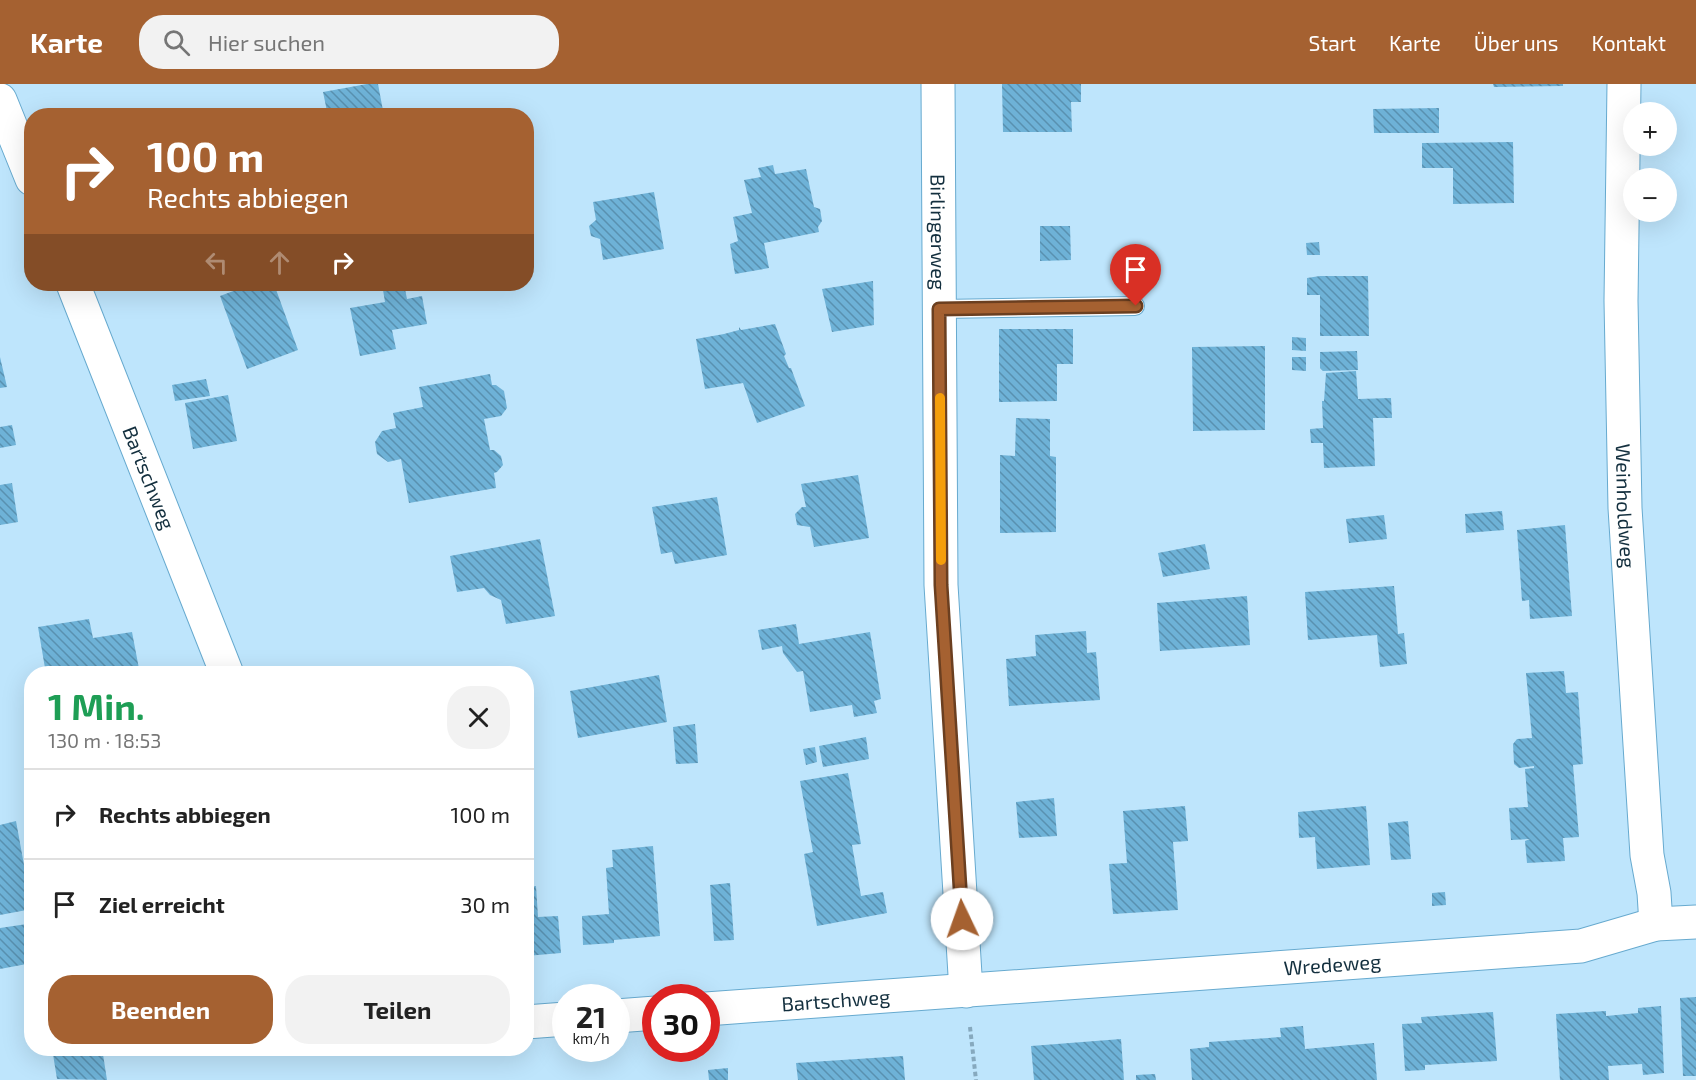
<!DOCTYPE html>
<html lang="de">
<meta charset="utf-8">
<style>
:root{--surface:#fff;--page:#f2f2f2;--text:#222;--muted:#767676;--line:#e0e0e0;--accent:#a56131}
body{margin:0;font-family:"Exo 2",sans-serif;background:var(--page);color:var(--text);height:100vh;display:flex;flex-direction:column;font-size:22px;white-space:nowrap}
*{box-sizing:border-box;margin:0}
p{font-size:20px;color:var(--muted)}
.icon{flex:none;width:33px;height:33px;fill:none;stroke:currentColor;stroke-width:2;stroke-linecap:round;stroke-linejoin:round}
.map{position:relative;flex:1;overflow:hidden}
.drawer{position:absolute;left:24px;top:582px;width:510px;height:390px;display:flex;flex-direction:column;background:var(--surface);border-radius:24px;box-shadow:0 6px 24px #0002}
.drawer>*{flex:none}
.top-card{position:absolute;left:24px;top:24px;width:510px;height:183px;border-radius:24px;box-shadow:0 6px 24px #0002;background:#a56131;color:#fff;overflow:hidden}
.fabs{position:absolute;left:1623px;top:18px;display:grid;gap:12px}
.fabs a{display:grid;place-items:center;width:54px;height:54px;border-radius:50%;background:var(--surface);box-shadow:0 6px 24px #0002;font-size:30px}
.speed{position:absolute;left:552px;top:900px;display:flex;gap:12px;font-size:30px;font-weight:700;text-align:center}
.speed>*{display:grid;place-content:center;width:78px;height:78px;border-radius:50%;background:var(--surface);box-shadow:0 6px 24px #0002;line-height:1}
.speed small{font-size:15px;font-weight:400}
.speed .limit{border:9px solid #d22;background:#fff;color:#111}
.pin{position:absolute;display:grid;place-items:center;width:51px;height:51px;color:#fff;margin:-62px -26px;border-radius:50% 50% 50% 0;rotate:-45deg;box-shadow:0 0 6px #0007}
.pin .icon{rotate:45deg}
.me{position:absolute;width:66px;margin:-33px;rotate:357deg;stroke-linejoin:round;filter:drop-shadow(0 0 4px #0008)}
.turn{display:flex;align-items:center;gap:21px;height:126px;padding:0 24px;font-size:27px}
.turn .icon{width:78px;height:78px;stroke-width:2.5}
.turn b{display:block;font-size:42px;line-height:51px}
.lanes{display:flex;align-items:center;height:57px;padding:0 24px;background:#0003;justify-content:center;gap:30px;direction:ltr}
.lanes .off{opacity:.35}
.round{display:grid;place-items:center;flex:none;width:63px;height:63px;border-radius:24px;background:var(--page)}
.summary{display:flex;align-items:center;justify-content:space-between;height:102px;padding:0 24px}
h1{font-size:36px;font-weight:700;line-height:45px;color:#1e9e55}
.action{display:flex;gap:12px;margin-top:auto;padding:12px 24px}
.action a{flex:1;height:69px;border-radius:24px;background:var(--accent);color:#fff;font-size:24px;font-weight:700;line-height:69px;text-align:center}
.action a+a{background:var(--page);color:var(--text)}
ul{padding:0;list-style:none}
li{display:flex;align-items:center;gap:18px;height:90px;padding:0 24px;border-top:2px solid var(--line)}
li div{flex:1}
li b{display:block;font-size:22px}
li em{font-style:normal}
header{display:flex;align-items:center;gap:36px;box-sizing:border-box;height:84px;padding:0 30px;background:var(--accent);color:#fff}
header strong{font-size:28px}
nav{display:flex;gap:33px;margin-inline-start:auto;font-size:21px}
.search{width:420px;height:54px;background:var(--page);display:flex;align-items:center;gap:15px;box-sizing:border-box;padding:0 21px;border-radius:24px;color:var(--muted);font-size:22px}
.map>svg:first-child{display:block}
.building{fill:url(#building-back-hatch)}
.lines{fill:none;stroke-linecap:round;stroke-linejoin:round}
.service-casing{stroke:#67aacf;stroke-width:20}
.minor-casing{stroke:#67aacf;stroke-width:35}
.path{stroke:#86a9be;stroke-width:4;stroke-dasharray:4.5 3;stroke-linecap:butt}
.service{stroke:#fff;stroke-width:18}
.minor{stroke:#fff;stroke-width:33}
.route-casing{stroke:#6b3f20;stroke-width:15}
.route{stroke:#a56131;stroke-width:10}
.slow{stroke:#f59e0b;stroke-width:10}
.labels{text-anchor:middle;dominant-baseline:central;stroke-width:6;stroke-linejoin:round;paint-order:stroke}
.street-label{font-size:20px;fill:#132f3e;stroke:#bee5fc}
</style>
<header>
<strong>Karte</strong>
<div class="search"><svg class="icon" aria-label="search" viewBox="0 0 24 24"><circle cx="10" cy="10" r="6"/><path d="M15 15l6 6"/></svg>Hier suchen</div>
<nav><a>Start</a><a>Karte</a><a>Über uns</a><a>Kontakt</a></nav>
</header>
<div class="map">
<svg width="1696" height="996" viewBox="0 0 1696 996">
<defs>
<pattern id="building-back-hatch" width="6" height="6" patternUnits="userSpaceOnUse" patternTransform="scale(1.5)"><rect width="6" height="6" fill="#6eb2d7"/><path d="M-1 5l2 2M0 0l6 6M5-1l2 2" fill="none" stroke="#5991b0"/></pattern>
</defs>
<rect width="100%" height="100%" fill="#bee5fc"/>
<path class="building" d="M367,0h11l6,32h-56l-5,-24z
M1002,0h79v18h-10l1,30h-69z
M1493,0h70v2l-69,1z
M94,24l3,8h-35v-2z
M1439,24v25h-65l-1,-24z
M1513,58l1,61 -61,1v-36h-31v-25z
M773,81l2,9 31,-5 8,38 6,2 2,12 -4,6 1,5 -55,11 5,25 -34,6 -5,-30 8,-3 -5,-24 19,-4 -8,-33 17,-3 -3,-9z
M654,108l10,57 -61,11 -3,-21 -9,-3 -2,-10 7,-6 -3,-18z
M1040,142h30l1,34 -31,1z
M1319,158l1,13h-13l-1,-12z
M1320,192h48l1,60h-49v-41h-13v-17z
M873,197l1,44 -42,7 -10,-43z
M252,200h22l24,66 -51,19 -27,-73z
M382,200h22l3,15 15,-3 5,28 -35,6 4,19 -36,7 -10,-48 35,-6z
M775,240l11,30 -2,2 5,12h2l14,38 -48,17 -14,-40 -38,6 -9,-50 28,-5 15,-4v-3l2,3z
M999,245h74v35h-16v37l-58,1z
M1292,253l14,1v13l-14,-1z
M1265,262v84l-72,1 -1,-84z
M1357,267l1,19 -35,1 -3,-3v-16z
M0,273l7,30 -7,1z
M1292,273h14v14l-14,-1z
M1356,287l2,28 33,-1 1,20h-19l2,48 -51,2 -1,-25h-12l-1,-14 13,-1 -1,-27h2l2,-28z
M490,290l2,11h4l8,6 3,17 -6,8 -17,3 6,31h4l7,6 2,9 -6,7 -3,1 2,15 -87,15 -8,-44 -13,3 -11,-8 -2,-12 7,-11 14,-3 -3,-15 30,-6 -4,-20z
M206,295l4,17 -35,5 -3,-16z
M228,311l9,46 -44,8 -8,-46z
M1016,334l34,1v37l6,1v75l-56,1v-78l15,1z
M12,341l4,20 -16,3v-21z
M858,391l11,63 -55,9 -4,-20 -13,-2 -2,-11 7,-7h4l-5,-23z
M12,399l6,39 -18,3v-40z
M717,413l10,58 -52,9 -3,-12 -11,2 -9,-47z
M1502,427l2,19 -38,3 -1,-19z
M1384,431l3,24 -38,4 -3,-24z
M1565,441l7,91 -42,3 -1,-19 -7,1 -5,-71z
M540,455l15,77 -49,8 -5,-24 -11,-5 -6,-7 -27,4 -7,-36z
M1205,460l5,25 -47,8 -5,-24z
M1394,502l4,48 6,-1 3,31 -27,3 -3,-32 -69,5 -3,-48z
M1247,512l3,49 -90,6 -3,-48z
M89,535l4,19 39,-6 8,42h-46l-2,-7 -19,4v3h-27l-8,-47z
M796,540l3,20 71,-12 11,67 -7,2 3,12 -23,4 -2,-12 -42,7 -7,-41 -6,1 -14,-19 -1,-7 -20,4 -4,-20z
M1086,547l1,22 9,-1 4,48 -91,6 -3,-47 30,-3 -1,-21z
M1564,587l2,22 12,-1 5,72 -10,1 6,72 -16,1 2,23 -38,2 -2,-22 5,-2 -19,1 -2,-32 19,-1 -3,-38 9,-1v-2l-15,2 -5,-4 -1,-20 4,-5 15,-1 -6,-65z
M659,591l8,47 -89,16 -8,-47z
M695,640l3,39 -22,1 -3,-37z
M866,653l3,22 -46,8 -4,-21z
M815,663l2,15 -11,3 -3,-16z
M848,689l13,71 -9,1 9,51 22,-4 4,21 -70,13 -13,-72 9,-2 -13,-71z
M1054,714l3,38 -38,2 -3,-36z
M1185,722l3,35 -15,1 5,68 -65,4 -4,-50 18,-1 -4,-52z
M1366,722l4,59 -53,4 -2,-32 -16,1 -1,-26z
M16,737l16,88 -32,6v-90z
M1408,737l3,38 -20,1 -3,-37z
M653,762l7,90 -46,4v3l-31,2 -1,-29 27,-2 -3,-46 7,-1 -1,-17z
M730,799l4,57 -20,1 -4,-56z
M536,802l2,31 20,-1 3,37 -35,3v-69z
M1445,808l1,13 -14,1v-13z
M27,840l5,39 -32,6v-41z
M1696,913v79h-13l-3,-78z
M1661,922l3,67 -21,2 -1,-11 -34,2 1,14h-49l-4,-66 50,-3v5l32,-3v-5z
M1493,928l4,49 -72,4v5l-20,1 -3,-47 20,-1 -1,-6z
M1303,942l2,23 69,-6 3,37h-185l-2,-31 19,-2v-5l72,-5 -1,-9z
M1121,955l3,41h-90l-3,-34z
M52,964h50l5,32 -50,-1z
M903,972l2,24h-107l-2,-17z
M728,984v12h-19l-1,-10z
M1155,990l1,6h-20v-5z"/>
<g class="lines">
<g class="service-casing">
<path id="service" d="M939,225l196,-3"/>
</g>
<g class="minor-casing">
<g id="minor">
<path id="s1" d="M938,0l3,501 25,406"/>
<path id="s2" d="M1624,0l-3,217 4,207 22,347 7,38 2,31"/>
<path d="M0,16l32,79"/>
<path id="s3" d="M73,200l154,390"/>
<path id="s4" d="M706,925l875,-63 75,-22 40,-2"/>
<path d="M616,932l40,-3"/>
<path d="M526,938l40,-3"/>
</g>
</g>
<path class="path" d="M970,943l6,53"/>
<use href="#service" class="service"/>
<use href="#minor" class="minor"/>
</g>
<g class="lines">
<g class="route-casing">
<path id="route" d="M962,835l-21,-334 -2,-276 197,-3"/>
</g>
<use href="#route" class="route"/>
<path class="slow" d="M940,314l1,162"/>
</g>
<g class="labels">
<g class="street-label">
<text stroke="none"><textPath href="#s1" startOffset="148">Birlingerweg</textPath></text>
<text stroke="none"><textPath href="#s3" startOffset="208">Bartschweg</textPath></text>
<text stroke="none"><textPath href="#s2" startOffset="422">Weinholdweg</textPath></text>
<text stroke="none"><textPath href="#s4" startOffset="628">Wredeweg</textPath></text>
<text stroke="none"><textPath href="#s4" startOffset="130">Bartschweg</textPath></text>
</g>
</g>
</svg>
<div class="fabs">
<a>+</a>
<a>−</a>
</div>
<div class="speed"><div>21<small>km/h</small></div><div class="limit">30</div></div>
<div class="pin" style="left:1136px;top:222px;background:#d93025"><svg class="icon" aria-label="arrive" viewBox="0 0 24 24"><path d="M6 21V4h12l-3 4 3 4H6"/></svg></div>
<svg class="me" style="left:962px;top:835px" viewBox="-20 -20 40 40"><circle r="19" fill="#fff"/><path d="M0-13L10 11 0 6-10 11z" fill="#a56131"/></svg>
<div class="top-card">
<div class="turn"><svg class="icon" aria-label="right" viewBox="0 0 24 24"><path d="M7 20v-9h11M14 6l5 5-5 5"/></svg><div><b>100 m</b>Rechts abbiegen</div></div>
<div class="lanes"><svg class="icon off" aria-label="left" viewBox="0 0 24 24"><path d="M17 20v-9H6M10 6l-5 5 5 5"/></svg><svg class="icon off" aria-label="ahead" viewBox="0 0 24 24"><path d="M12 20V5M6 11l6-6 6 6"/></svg><svg class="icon" aria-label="right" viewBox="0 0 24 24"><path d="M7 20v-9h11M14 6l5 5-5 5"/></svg></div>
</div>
<section class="drawer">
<div class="summary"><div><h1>1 Min.</h1><p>130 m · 18:53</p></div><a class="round"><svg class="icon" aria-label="close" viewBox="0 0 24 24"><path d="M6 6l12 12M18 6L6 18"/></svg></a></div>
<ul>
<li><svg class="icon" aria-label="right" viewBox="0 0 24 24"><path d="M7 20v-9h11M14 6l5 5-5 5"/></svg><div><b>Rechts abbiegen</b></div><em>100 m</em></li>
<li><svg class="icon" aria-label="arrive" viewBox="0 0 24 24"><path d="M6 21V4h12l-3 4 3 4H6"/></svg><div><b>Ziel erreicht</b></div><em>30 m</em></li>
</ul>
<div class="action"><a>Beenden</a><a>Teilen</a></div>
</section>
</div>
